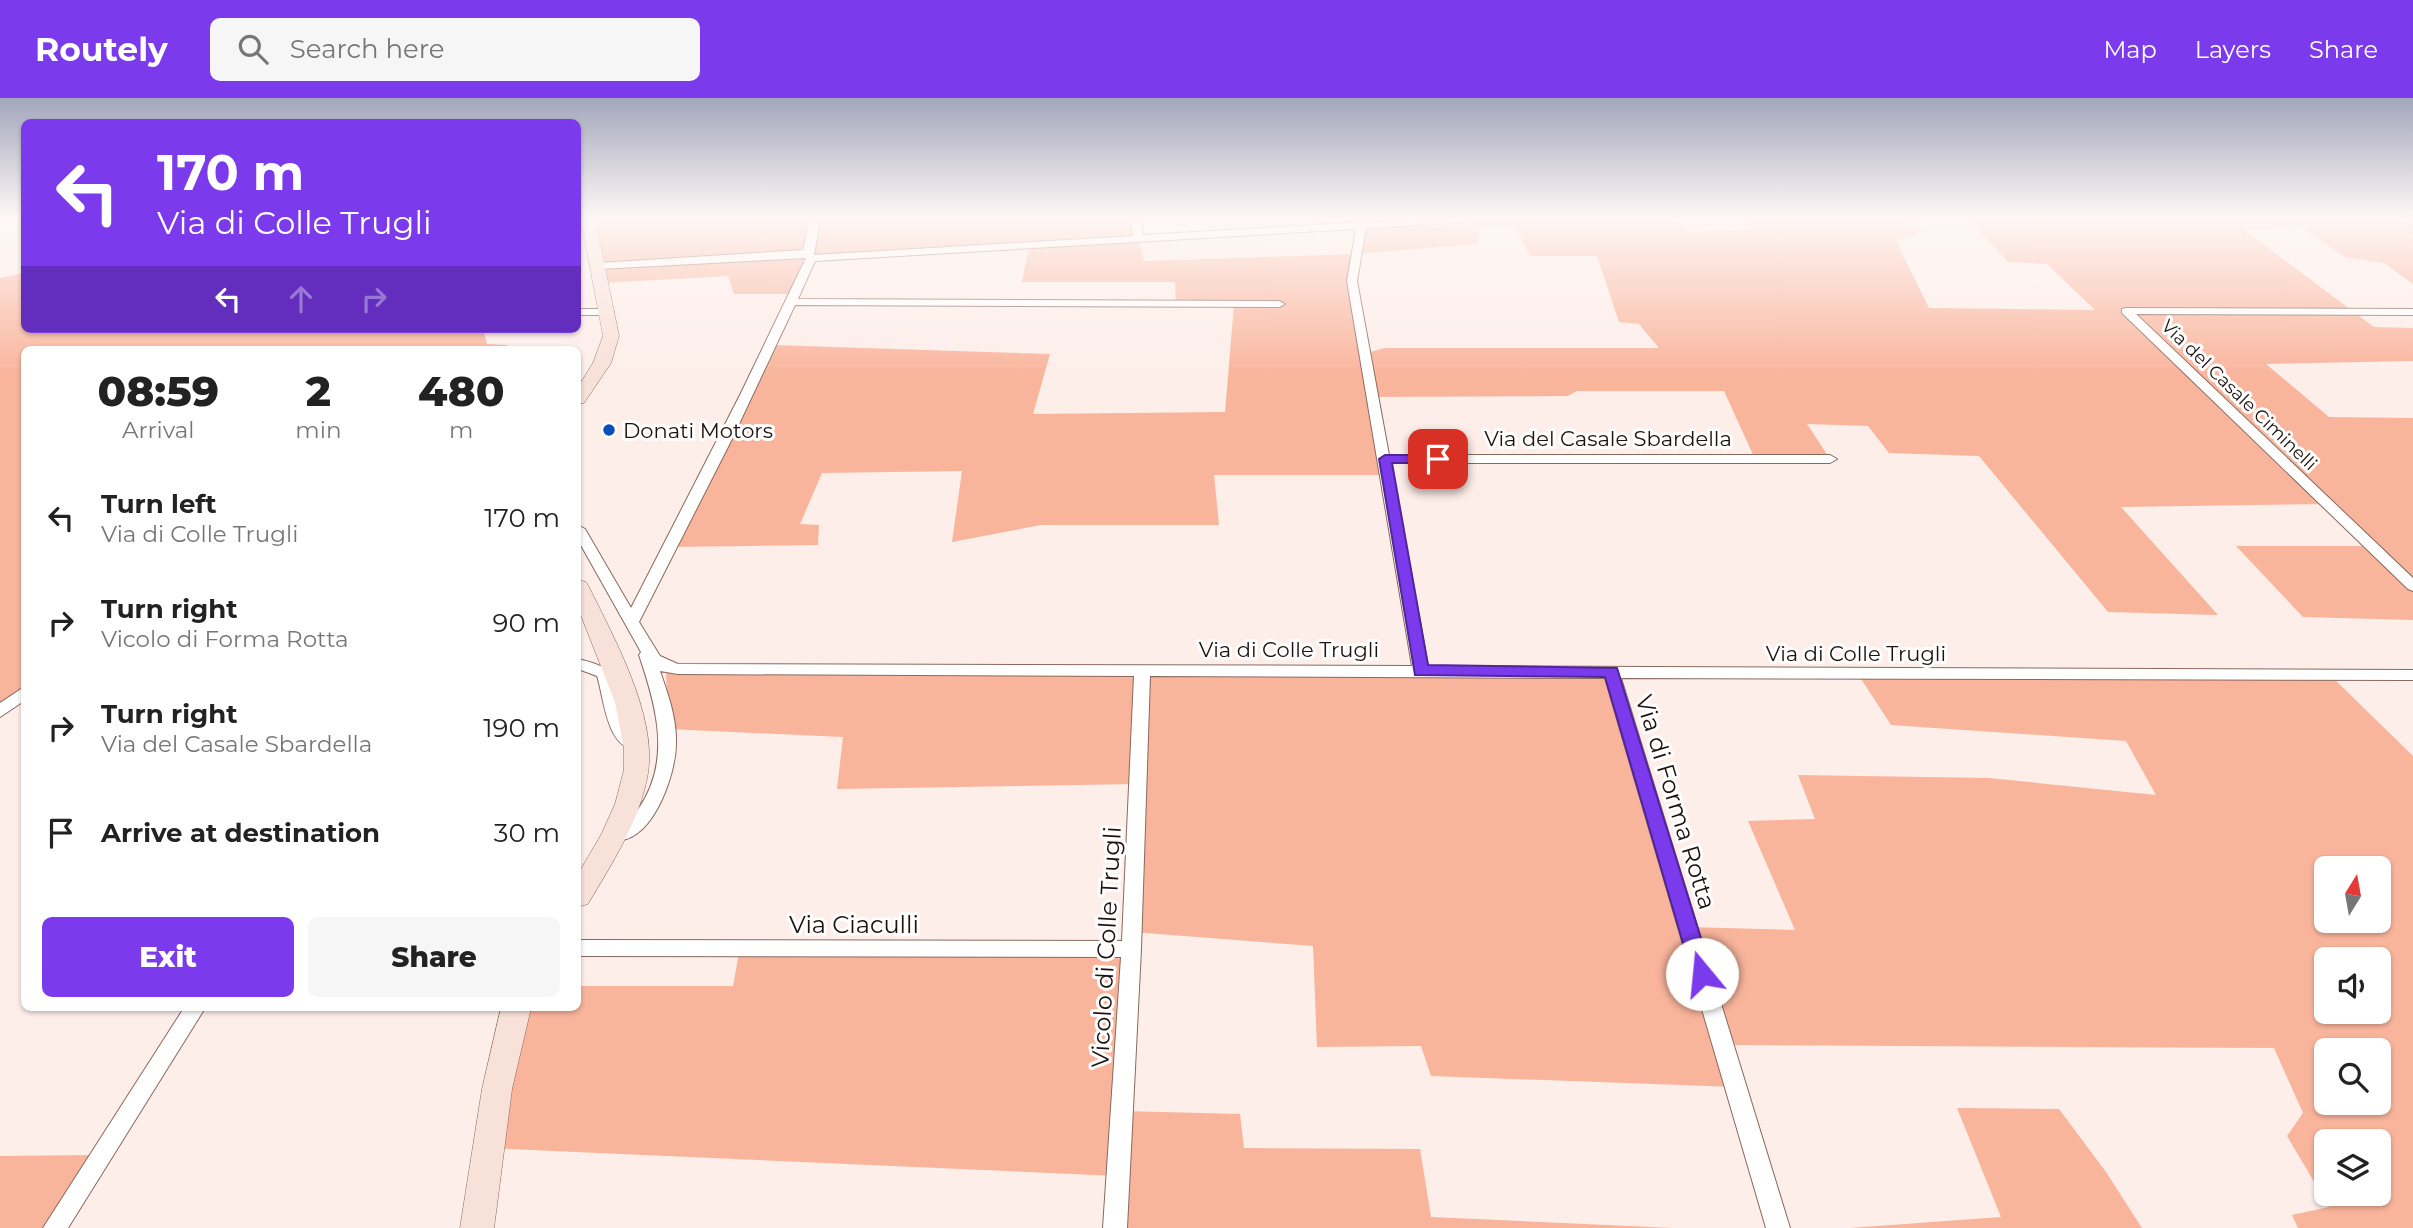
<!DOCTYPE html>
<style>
:root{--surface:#fff;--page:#f6f6f6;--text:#222;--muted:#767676;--accent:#7c3aed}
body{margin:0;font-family:Montserrat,sans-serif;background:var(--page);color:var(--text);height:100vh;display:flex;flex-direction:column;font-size:26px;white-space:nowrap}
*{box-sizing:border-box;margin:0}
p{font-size:23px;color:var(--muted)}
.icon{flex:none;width:38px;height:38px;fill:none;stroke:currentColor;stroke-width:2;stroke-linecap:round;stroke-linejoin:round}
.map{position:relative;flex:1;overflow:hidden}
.drawer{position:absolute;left:21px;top:248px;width:560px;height:665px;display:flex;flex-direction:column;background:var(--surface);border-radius:10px;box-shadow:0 2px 5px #0004}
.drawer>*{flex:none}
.guide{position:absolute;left:21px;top:21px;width:560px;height:214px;border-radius:10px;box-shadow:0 2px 5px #0004;background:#7c3aed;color:#fff;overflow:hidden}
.needle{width:46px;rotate:11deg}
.buttons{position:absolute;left:2314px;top:758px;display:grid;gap:14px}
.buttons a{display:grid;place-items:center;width:77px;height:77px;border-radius:10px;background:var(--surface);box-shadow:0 2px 5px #0004;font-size:35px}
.pin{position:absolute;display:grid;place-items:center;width:60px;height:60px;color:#fff;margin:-30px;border-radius:14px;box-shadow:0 4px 10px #0006}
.me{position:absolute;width:77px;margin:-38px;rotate:343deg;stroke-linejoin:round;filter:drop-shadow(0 0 5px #0008)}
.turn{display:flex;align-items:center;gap:24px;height:147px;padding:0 21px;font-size:32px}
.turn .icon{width:91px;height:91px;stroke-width:2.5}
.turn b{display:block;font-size:49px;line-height:60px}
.lanes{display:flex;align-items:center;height:66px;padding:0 21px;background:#0003;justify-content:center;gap:35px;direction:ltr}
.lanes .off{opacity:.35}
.eta{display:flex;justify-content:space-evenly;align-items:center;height:119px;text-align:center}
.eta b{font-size:42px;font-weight:800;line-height:49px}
.button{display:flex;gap:14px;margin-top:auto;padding:14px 21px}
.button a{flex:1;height:80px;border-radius:10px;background:var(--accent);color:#fff;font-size:28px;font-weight:800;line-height:80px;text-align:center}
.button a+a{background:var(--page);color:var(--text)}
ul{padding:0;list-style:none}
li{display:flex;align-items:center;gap:21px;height:105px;padding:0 21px}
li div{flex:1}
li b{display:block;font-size:26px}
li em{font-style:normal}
header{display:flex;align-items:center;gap:42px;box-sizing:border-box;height:98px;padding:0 35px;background:var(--accent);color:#fff}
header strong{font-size:33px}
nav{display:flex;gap:38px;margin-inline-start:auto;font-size:24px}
.search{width:490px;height:63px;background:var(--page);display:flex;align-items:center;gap:18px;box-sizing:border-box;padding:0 24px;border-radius:10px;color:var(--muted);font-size:26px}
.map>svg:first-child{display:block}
.green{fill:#f9b49c;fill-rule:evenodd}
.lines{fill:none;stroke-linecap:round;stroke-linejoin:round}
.street-casing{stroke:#89695e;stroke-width:2}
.secondary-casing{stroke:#89695e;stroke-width:1}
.street{fill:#fff;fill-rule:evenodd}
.secondary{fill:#f8e1d9;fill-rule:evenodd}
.route{fill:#7c3aed;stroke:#51269a;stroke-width:2}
.poi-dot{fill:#084fba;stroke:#fff;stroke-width:2.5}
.labels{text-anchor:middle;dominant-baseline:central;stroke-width:6;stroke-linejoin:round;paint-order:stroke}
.far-street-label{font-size:18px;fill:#1e120e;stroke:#fff}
.poi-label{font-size:21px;fill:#1e120e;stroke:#fff;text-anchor:start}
.street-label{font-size:21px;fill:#1e120e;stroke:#fff}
.near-street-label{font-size:24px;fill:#1e120e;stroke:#fff}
</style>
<header>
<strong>Routely</strong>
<div class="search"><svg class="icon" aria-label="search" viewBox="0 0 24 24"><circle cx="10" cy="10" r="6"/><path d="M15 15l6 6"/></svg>Search here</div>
<nav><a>Map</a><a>Layers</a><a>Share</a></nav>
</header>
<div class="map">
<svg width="2413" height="1130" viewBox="0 0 2413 1130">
<rect width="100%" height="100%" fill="#fdeee9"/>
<path class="green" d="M588,121h223l-1,24 5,-24h320l9,42 211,-7 6,-28 43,-4 -2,-3h275l12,13 65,-2 -8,-11h162l18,11 -30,11 33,67 166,2 -48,-46 -39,-2 -40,-43h439l6,3v62l-29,-21 -39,-6 -42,-29 -60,1 131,98 39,1v33l-147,3 63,53 84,1v202l-110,-3 -67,-71h134l-42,-42 -207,3 97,108 -110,-3 -129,-156 -90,-3 -21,-27 -61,-2 23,35h-75l-31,-68h-147l-9,5 -194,1 14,78h-174l5,50h-178l-89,17 10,-71 -140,2 -22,51 19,1 -1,20 -148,2 102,-202 278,9 -17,60 192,-2 9,-107 -58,-1 -1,-22h-153l7,-36 -217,12 -17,36h-61l-6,-18 -126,7zM1478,129h37l15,29h67l22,66 20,2 20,24h-274l-19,5 -11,-99 123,-10z
M24,175v56h459l4,15 20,1 3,5h-486v343l-24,18v-433z
M666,569l945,5 76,255 108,3 -47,-109 67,-2 -17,-44 191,3 167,17 -30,-54 -235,-16 -33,-51 472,1 83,81v472h-115l-6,-13 37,-8 -42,-71 16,-23 -29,-65 -551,-3 12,42 -304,-11 -10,-30 -104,1 -4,-101 -181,-14 6,-148 -301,5 6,-52 -175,-8zM2326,770h52v52h-52zM2326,861h52v53h-52zM2326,952h52v52h-52zM2326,1043h52v53h-52z
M740,850l391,1 -9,162 118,3 4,34 176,1 11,68 242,11h-558l3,-52 -630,-28 28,-140h62v-22h155z
M1957,1010l102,1 47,63 36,56h-292l151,-11z
M95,1057l-44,73h-51v-72z"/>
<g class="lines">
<g class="street-casing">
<path id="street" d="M810,121h10l-6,36 319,-19 -3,-17h10l3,16 274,-16h54l-5,3 -100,6 -9,53 32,174h441l7,4 -7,4h-439l37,203 985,4v10l-792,-2 169,550h-24l-161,-550 -455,-2 -9,273 -14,279h-24l18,-271 -543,-1v-16l544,1 12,-265 -456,-2 -18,-3c8,23 17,48 16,73 0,31 -26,108 -68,95l-3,-5c5,-9 25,-12 34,-26 33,-48 17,-103 0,-153l2,-3 -63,-112v-15l7,4 46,79 109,-213 66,-137 -207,11 -5,-3 5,-3 204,-13zM1356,131l-9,52 65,385 -734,-2 -18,-8 -21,-34 92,-181 64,-136 484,2 6,-3 -6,-3 -481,-2 17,-38z
M2402,121h11v6z
M2126,210l287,1v6l-277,-1 277,264v13l-5,-2 -286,-276v-4z
M578,211h30l6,3 -6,3h-30z
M221,231h13l-6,3z
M578,561c54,12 29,27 47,64 5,10 14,12 19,20l-2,4c-35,11 -38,-51 -45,-71l-19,-7z
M24,589v14l-24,16v-14z
M184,910h21l-137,220h-25z"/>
</g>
<g class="secondary-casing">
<path id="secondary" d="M581,121h14l24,117 -8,27 -27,40 -6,1v-17l15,-24 10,-27z
M578,482l8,2 3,5c25,51 68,128 59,186 -8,48 -36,90 -60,131l-10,3v-33l23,-39 14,-31 9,-34v-21l-9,-47 -37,-94z
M501,910h30l-19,81 -18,139h-34l22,-139z"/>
</g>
<use href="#street" class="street"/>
<use href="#secondary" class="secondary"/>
</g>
<linearGradient id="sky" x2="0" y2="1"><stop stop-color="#a3a7bc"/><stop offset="0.43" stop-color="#fef7f5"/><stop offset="1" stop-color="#fef7f5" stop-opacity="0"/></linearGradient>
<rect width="2413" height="279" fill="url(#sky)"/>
<path class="route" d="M1385,357h53l7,4 -7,4h-46l36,202 189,3 95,306 -3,6 -7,3 -7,-3 -3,-6 -87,-297 -190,-2 -36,-216z"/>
<circle class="poi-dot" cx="609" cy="332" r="7"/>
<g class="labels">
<g class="far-street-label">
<text transform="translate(2239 297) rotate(44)">Via del Casale Ciminelli</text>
</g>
<g class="poi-label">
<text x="623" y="332">Donati Motors</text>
</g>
<g class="street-label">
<text x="1608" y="340">Via del Casale Sbardella</text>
<text x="1289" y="551">Via di Colle Trugli</text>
<text x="1856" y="555">Via di Colle Trugli</text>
</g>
<g class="near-street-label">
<text transform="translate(1676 704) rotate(73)">Via di Forma Rotta</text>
<text x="854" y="826">Via Ciaculli</text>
<text transform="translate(1106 849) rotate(-87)">Vicolo di Colle Trugli</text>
</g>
</g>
</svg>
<div class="buttons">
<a><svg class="needle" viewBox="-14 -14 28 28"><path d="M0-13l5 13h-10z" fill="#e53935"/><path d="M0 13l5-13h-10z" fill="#767676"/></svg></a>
<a><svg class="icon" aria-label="sound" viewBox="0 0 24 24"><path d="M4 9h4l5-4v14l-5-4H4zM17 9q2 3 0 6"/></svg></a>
<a><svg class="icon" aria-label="search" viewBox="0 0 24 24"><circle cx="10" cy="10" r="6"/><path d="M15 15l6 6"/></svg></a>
<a><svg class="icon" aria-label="layers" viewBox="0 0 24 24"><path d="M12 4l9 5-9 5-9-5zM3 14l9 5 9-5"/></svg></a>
</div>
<div class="pin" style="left:1438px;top:361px;background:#d93025"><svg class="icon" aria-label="arrive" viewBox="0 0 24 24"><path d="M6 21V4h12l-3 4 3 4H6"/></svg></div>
<svg class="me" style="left:1702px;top:876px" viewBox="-20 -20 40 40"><circle r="19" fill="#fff"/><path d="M0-13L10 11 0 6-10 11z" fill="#7c3aed"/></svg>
<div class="guide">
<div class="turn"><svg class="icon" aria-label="left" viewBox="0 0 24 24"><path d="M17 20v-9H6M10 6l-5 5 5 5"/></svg><div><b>170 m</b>Via di Colle Trugli</div></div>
<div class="lanes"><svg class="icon" aria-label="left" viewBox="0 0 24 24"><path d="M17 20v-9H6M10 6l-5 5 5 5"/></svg><svg class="icon off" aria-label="ahead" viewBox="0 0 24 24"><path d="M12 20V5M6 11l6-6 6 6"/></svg><svg class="icon off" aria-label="right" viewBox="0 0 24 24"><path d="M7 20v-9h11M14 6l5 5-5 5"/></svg></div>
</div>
<section class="drawer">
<div class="eta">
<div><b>08:59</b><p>Arrival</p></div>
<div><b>2</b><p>min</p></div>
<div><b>480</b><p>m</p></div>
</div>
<ul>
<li><svg class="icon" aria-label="left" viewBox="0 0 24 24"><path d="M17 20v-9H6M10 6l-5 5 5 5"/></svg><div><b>Turn left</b><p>Via di Colle Trugli</p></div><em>170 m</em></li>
<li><svg class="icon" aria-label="right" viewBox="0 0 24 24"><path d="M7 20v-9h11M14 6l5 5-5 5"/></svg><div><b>Turn right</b><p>Vicolo di Forma Rotta</p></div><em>90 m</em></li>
<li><svg class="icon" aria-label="right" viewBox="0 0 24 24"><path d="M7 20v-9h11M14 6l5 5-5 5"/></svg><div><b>Turn right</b><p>Via del Casale Sbardella</p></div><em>190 m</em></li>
<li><svg class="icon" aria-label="arrive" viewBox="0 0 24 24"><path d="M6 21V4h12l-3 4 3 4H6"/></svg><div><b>Arrive at destination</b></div><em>30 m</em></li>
</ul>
<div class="button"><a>Exit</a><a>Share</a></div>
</section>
</div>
